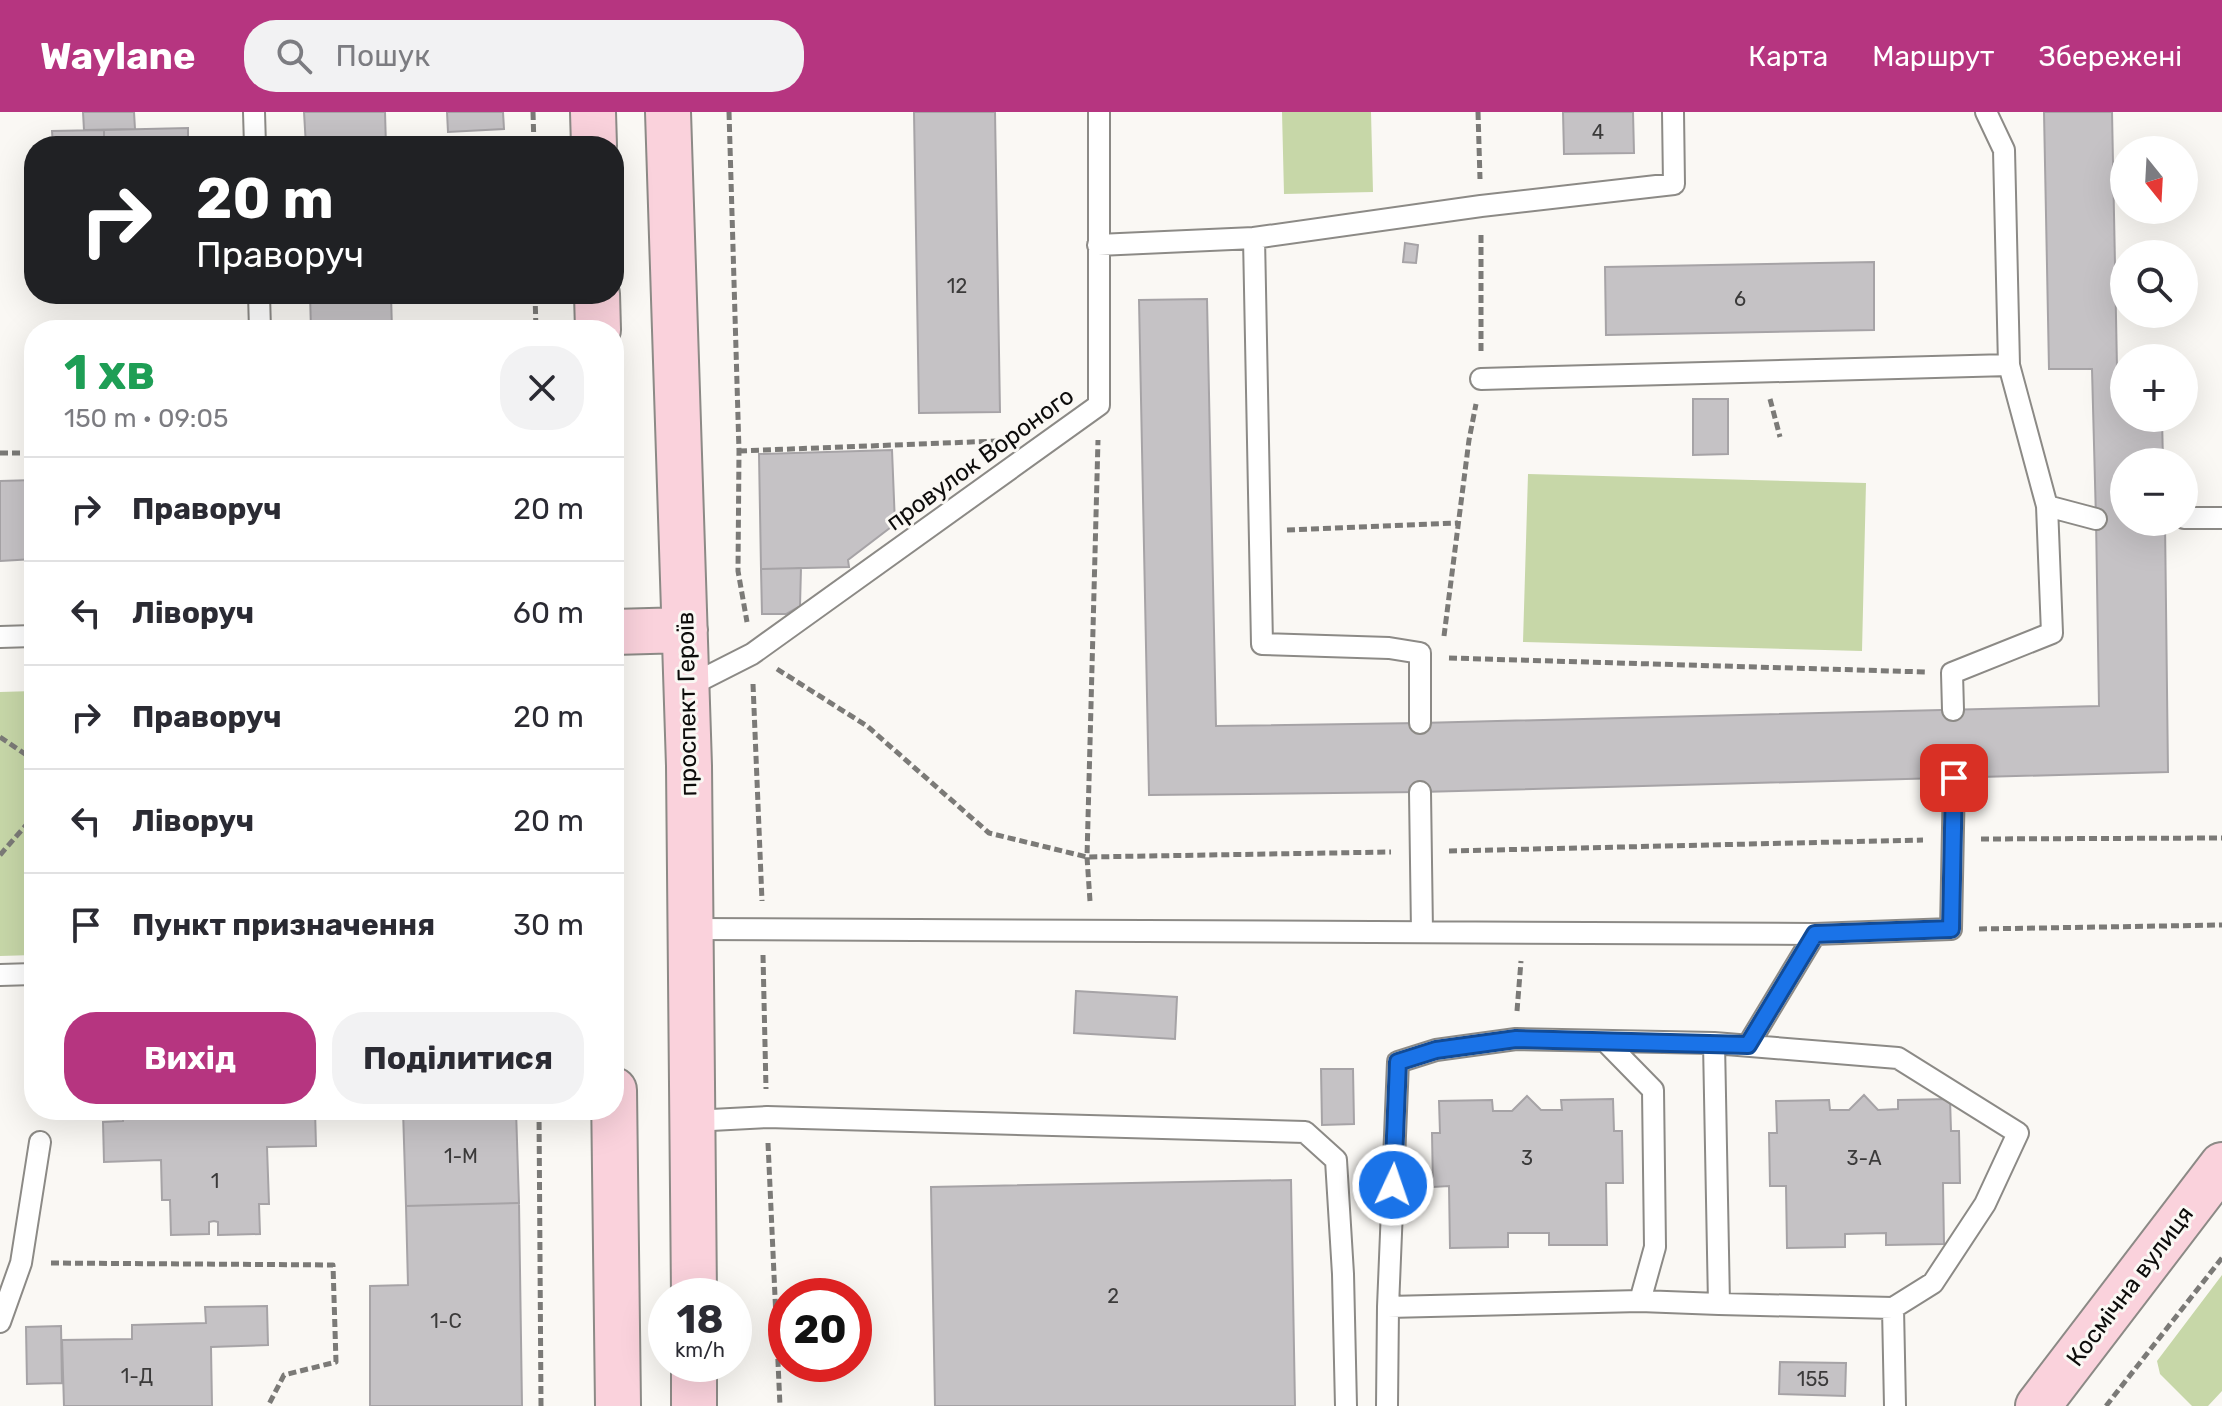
<!DOCTYPE html>
<html lang="uk">
<meta charset="utf-8">
<style>
:root{--surface:#fff;--page:#f2f2f3;--text:#2b2b33;--muted:#7c7c81;--line:#e1e1e2;--accent:#b63580}
body{margin:0;font-family:Rubik,sans-serif;background:var(--page);color:var(--text);height:100vh;display:flex;flex-direction:column;font-size:30px;white-space:nowrap}
*{box-sizing:border-box;margin:0}
p{font-size:26px;color:var(--muted)}
.icon{flex:none;width:44px;height:44px;fill:none;stroke:currentColor;stroke-width:2;stroke-linecap:round;stroke-linejoin:round}
.map{position:relative;flex:1;overflow:hidden}
.side{position:absolute;left:24px;top:208px;width:600px;height:800px;display:flex;flex-direction:column;background:var(--surface);border-radius:32px;box-shadow:0 8px 32px #0002}
.side>*{flex:none}
.hud{position:absolute;left:24px;top:24px;width:600px;height:168px;border-radius:32px;box-shadow:0 8px 32px #0002;background:#202124;color:#fff;overflow:hidden}
.needle{width:52px;rotate:162deg}
.tools{position:absolute;left:2110px;top:24px;display:grid;gap:16px}
.tools a{display:grid;place-items:center;width:88px;height:88px;border-radius:50%;background:var(--surface);box-shadow:0 8px 32px #0002;font-size:40px}
.speed{position:absolute;left:648px;top:1166px;display:flex;gap:16px;font-size:40px;font-weight:700;text-align:center}
.speed>*{display:grid;place-content:center;width:104px;height:104px;border-radius:50%;background:var(--surface);box-shadow:0 8px 32px #0002;line-height:1}
.speed small{font-size:20px;font-weight:400}
.speed .limit{border:12px solid #d22;background:#fff;color:#111}
.pin{position:absolute;display:grid;place-items:center;width:68px;height:68px;color:#fff;margin:-34px;border-radius:16px;box-shadow:0 4px 12px #0006}
.me{position:absolute;width:88px;margin:-44px;rotate:3deg;stroke-linejoin:round;filter:drop-shadow(0 0 6px #0008)}
.turn{display:flex;align-items:center;gap:28px;height:168px;padding:0 40px;font-size:36px}
.turn .icon{width:104px;height:104px;stroke-width:2.5}
.turn b{display:block;font-size:56px;line-height:68px}
.round{display:grid;place-items:center;flex:none;width:84px;height:84px;border-radius:32px;background:var(--page)}
.summary{display:flex;align-items:center;justify-content:space-between;height:136px;padding:0 40px}
h1{font-size:48px;font-weight:700;line-height:60px;color:#1e9e55}
.button{display:flex;gap:16px;margin-top:auto;padding:16px 40px}
.button a{flex:1;height:92px;border-radius:32px;background:var(--accent);color:#fff;font-size:32px;font-weight:700;line-height:92px;text-align:center}
.button a+a{background:var(--page);color:var(--text)}
ul{padding:0;list-style:none}
li{display:flex;align-items:center;gap:24px;height:104px;padding:0 40px;border-top:2px solid var(--line)}
li div{flex:1}
li b{display:block;font-size:30px}
li em{font-style:normal}
header{display:flex;align-items:center;gap:48px;box-sizing:border-box;height:112px;padding:0 40px;background:var(--accent);color:#fff}
header strong{font-size:38px}
nav{display:flex;gap:44px;margin-inline-start:auto;font-size:28px}
.search{width:560px;height:72px;background:var(--page);display:flex;align-items:center;gap:20px;box-sizing:border-box;padding:0 28px;border-radius:32px;color:var(--muted);font-size:30px}
.map>svg:first-child{display:block}
.green{fill:#c7d7a8}
.building{fill:#c5c2c5;stroke:#a6a3a6;stroke-width:2}
.lines{fill:none;stroke-linecap:round;stroke-linejoin:round}
.lane-casing{stroke:#8c8a86;stroke-width:24}
.secondary-casing{stroke:#8c8a86;stroke-width:48}
.path{stroke:#7b7a77;stroke-width:5;stroke-dasharray:8 4;stroke-linecap:butt}
.lane{stroke:#fff;stroke-width:20}
.secondary{stroke:#fad2dc;stroke-width:44}
.route-casing{stroke:#114b97;stroke-width:20}
.route{stroke:#1a73e8;stroke-width:14}
.labels{text-anchor:middle;dominant-baseline:central;stroke-width:6;stroke-linejoin:round;paint-order:stroke}
.number-label{font-size:20px;fill:#3b3a3a}
.street-label{font-size:24px;fill:#0d0c0b;stroke:#faf8f4}
</style>
<header>
<strong>Waylane</strong>
<div class="search"><svg class="icon" aria-label="search" viewBox="0 0 24 24"><circle cx="10" cy="10" r="6"/><path d="M15 15l6 6"/></svg>Пошук</div>
<nav><a>Карта</a><a>Маршрут</a><a>Збережені</a></nav>
</header>
<div class="map">
<svg width="2222" height="1294" viewBox="0 0 2222 1294">
<rect width="100%" height="100%" fill="#faf8f4"/>
<path class="green" d="M1282,0h89l2,80 -89,2z
M1528,362l338,9 -4,168 -339,-9z
M34,579v264l-34,1v-264z
M2222,1163v116l-14,15h-16l-32,-32 -3,-13z"/>
<path class="building" d="M83,0h51l1,17 -51,1z
M304,0h81l1,34h-80z
M304,0h81l1,34h-80z
M447,0h56l1,17 -56,3z
M914,0h81l5,300 -81,1z
M1563,0h70l1,41 -70,1z
M2044,0h68l5,256h7v50h38l1,44h-39v60h41l3,250 -748,20 -271,3 -10,-495 68,-1 9,427 204,-3 679,-17 -3,-187 -4,-150h-43z
M188,16v18h-84v-16z
M104,18v16h-51l-1,-15z
M1405,131l13,2 -2,18 -13,-1z
M1874,150v68l-268,5 -1,-68z
M310,182h81l1,36h-81z
M310,182h81l1,36h-81z
M1693,287h35v55l-35,1z
M892,338l3,74 -47,36 1,7 -88,2 -2,-115z
M34,368v79l-34,2v-80z
M34,368v79l-34,2v-80z
M801,456l-1,38 -14,8h-24l-1,-45z
M1076,879l101,6 -2,42 -101,-6z
M1321,957h32l1,55 -32,1z
M1864,983l14,15 20,-1v-9l52,-1 1,32h8l1,52h-17l1,61 -58,1v-12l-41,1v13l-58,1 -1,-62h-16l-1,-53h8l-1,-32 53,-1 1,10h19z
M1527,984l14,14h21l-1,-10 52,-1 1,32h8l1,52h-17l1,62h-58v-12h-41v14l-58,1 -1,-62 -16,1 -1,-54h8l-1,-32 53,-1 1,11h19z
M102,998h213l1,36 -49,1 2,57h-10l1,30 -42,1v-13l-4,-1 -5,1v12l-38,1 -1,-35h-8l-1,-40 -57,2 -1,-40 20,-1v-9h-21z
M403,998h113l3,93 -113,3z
M1291,1068l4,226h-360l-4,-219z
M519,1091l3,203h-152v-120l38,-1 -2,-79z
M267,1194l1,39 -57,2 1,59h-148l-2,-66 70,-1v-14l74,-2 -1,-16z
M61,1214l1,57 -35,1 -1,-57z
M1780,1250l66,1 -1,33 -66,-2z"/>
<g class="lines">
<g class="lane-casing">
<path id="lane" d="M254,0l1,34
M1098,133l156,-7
M259,182l1,36
M1481,267l528,-14
M2047,394l49,13
M2184,406h38
M0,525l34,-1
M687,575l65,-33 347,-249v-293
M1953,598l-1,-37 100,-40 -5,-127 -38,-141 -5,-215 -18,-38
M1420,611v-70l-31,-5 -127,-4 -8,-406 227,-32 193,-22 -1,-72
M1420,680l2,140
M692,817l1123,5 136,-5 3,-151
M0,863l34,-1
M1748,933l67,-111
M692,1009l75,-4 538,15 31,28 7,114 3,132
M1640,1189l79,3 -5,-261 184,15 120,75 -33,71 -52,79 -40,25 -174,-4
M1388,1195l252,-6 15,-54 -2,-157 -47,-48
M1893,1196l2,98
M0,1210l21,-59 19,-121
M1387,1294l1,-99 10,-245 38,-12 80,-11 198,4"/>
</g>
<g class="secondary-casing">
<path id="secondary" d="M593,0l1,34
M668,0l21,654 5,530
M597,182l1,36
M614,520l71,-2
M614,978l4,316
M694,1252v42
M2038,1294l184,-241"/>
</g>
<path class="path" d="M533,0l1,34
M729,0l10,339 -1,120 9,51
M1478,0l2,67
M535,182l1,36
M1481,239v-118
M1770,287l10,38
M739,339l258,-10
M0,341h34
M1287,418l171,-7
M1444,524l25,-196 7,-36
M1449,546l477,14
M777,557l90,57 122,107 98,24 304,-5
M753,572l9,217
M0,625l34,23
M1981,727l241,-1
M1449,739l474,-11
M0,743l34,-39
M1090,789l-3,-44 11,-417
M1979,817l243,-4
M763,843l3,134
M1517,899l4,-50
M539,998l2,296
M768,1031l12,263
M51,1151l282,2 3,97 -52,13 -16,31
M2106,1294l116,-148"/>
<use href="#lane" class="lane"/>
<use href="#secondary" class="secondary"/>
</g>
<g class="lines">
<g class="route-casing">
<path id="route" d="M1393,1073l5,-123 38,-12 80,-11 232,6 67,-111 136,-5 3,-151"/>
</g>
<use href="#route" class="route"/>
</g>
<g class="labels">
<g class="number-label">
<text x="1598" y="20">4</text>
<text x="957" y="174">12</text>
<text x="1740" y="187">6</text>
<text x="461" y="1044">1-М</text>
<text x="1527" y="1046">3</text>
<text x="1864" y="1046">3-А</text>
<text x="215" y="1069">1</text>
<text x="1113" y="1184">2</text>
<text x="446" y="1209">1-С</text>
<text x="137" y="1264">1-Д</text>
<text x="1813" y="1267">155</text>
</g>
<g class="street-label">
<text transform="translate(980 347) rotate(-36)">провулок Вороного</text>
<text transform="translate(687 592) rotate(-91)">проспект Героїв</text>
<text transform="translate(2130 1174) rotate(-53)">Космічна вулиця</text>
</g>
</g>
</svg>
<div class="tools">
<a><svg class="needle" viewBox="-14 -14 28 28"><path d="M0-13l5 13h-10z" fill="#e53935"/><path d="M0 13l5-13h-10z" fill="#7c7c81"/></svg></a>
<a><svg class="icon" aria-label="search" viewBox="0 0 24 24"><circle cx="10" cy="10" r="6"/><path d="M15 15l6 6"/></svg></a>
<a>+</a>
<a>−</a>
</div>
<div class="speed"><div>18<small>km/h</small></div><div class="limit">20</div></div>
<div class="pin" style="left:1954px;top:666px;background:#d93025"><svg class="icon" aria-label="arrive" viewBox="0 0 24 24"><path d="M6 21V4h12l-3 4 3 4H6"/></svg></div>
<svg class="me" style="left:1393px;top:1073px" viewBox="-20 -20 40 40"><circle r="17" fill="#1a73e8" stroke="#fff" stroke-width="3"/><path d="M0-11L8 9 0 5-8 9z" fill="#fff"/></svg>
<div class="hud">
<div class="turn"><svg class="icon" aria-label="right" viewBox="0 0 24 24"><path d="M7 20v-9h11M14 6l5 5-5 5"/></svg><div><b>20 m</b>Праворуч</div></div>
</div>
<section class="side">
<div class="summary"><div><h1>1 хв</h1><p>150 m · 09:05</p></div><a class="round"><svg class="icon" aria-label="close" viewBox="0 0 24 24"><path d="M6 6l12 12M18 6L6 18"/></svg></a></div>
<ul>
<li><svg class="icon" aria-label="right" viewBox="0 0 24 24"><path d="M7 20v-9h11M14 6l5 5-5 5"/></svg><div><b>Праворуч</b></div><em>20 m</em></li>
<li><svg class="icon" aria-label="left" viewBox="0 0 24 24"><path d="M17 20v-9H6M10 6l-5 5 5 5"/></svg><div><b>Ліворуч</b></div><em>60 m</em></li>
<li><svg class="icon" aria-label="right" viewBox="0 0 24 24"><path d="M7 20v-9h11M14 6l5 5-5 5"/></svg><div><b>Праворуч</b></div><em>20 m</em></li>
<li><svg class="icon" aria-label="left" viewBox="0 0 24 24"><path d="M17 20v-9H6M10 6l-5 5 5 5"/></svg><div><b>Ліворуч</b></div><em>20 m</em></li>
<li><svg class="icon" aria-label="arrive" viewBox="0 0 24 24"><path d="M6 21V4h12l-3 4 3 4H6"/></svg><div><b>Пункт призначення</b></div><em>30 m</em></li>
</ul>
<div class="button"><a>Вихід</a><a>Поділитися</a></div>
</section>
</div>
